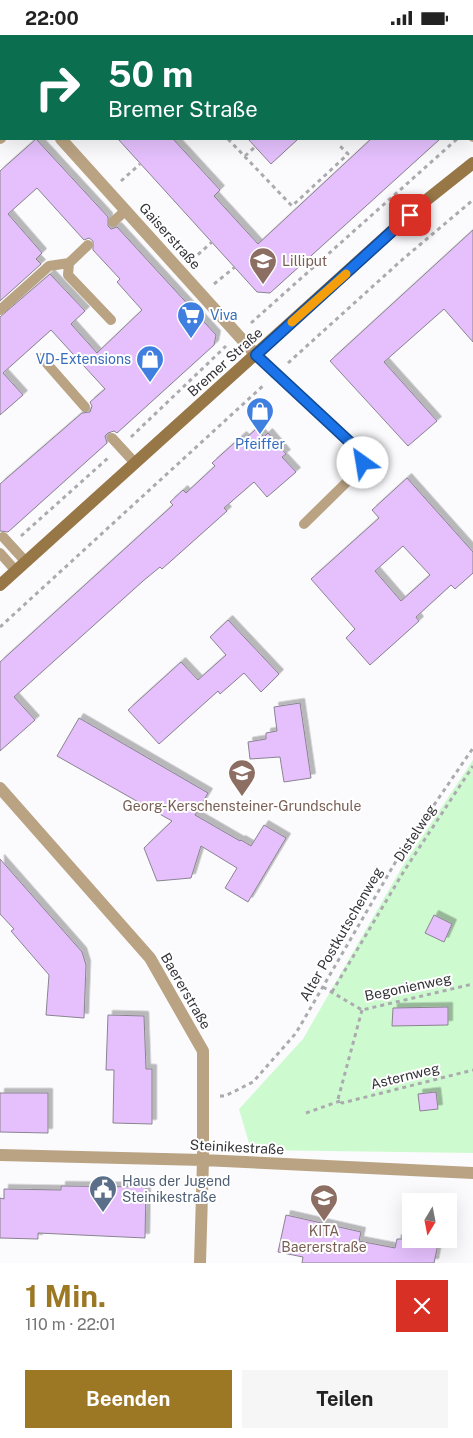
<!DOCTYPE html>
<html lang="de">
<meta charset="utf-8">
<style>
:root{--surface:#fff;--page:#f6f6f6;--text:#222;--muted:#767676;--accent:#9d7824}
body{margin:0;font-family:"Public Sans",sans-serif;background:var(--page);color:var(--text);height:100vh;display:flex;flex-direction:column;font-size:19px;white-space:nowrap}
*{box-sizing:border-box;margin:0}
p{font-size:16px;color:var(--muted)}
.icon{flex:none;width:28px;height:28px;fill:none;stroke:currentColor;stroke-width:2;stroke-linecap:round;stroke-linejoin:round}
.map{position:relative;height:1228px;overflow:hidden}
.details{display:flex;flex-direction:column;background:var(--surface);flex:1}
.details>*{flex:none}
.guide{position:absolute;left:0px;top:0px;width:474px;height:105px;box-shadow:0 5px 20px #0002;background:#0b6e4f;color:#fff;overflow:hidden}
.needle{width:32px;rotate:190deg}
.tools{position:absolute;left:402px;top:1158px;display:grid;gap:10px}
.tools a{display:grid;place-items:center;width:55px;height:55px;border-radius:0px;background:var(--surface);box-shadow:0 5px 20px #0002;font-size:25px}
.pin{position:absolute;display:grid;place-items:center;width:42px;height:42px;color:#fff;margin:-21px;border-radius:10px;box-shadow:0 2px 8px #0006}
.me{position:absolute;width:55px;margin:-28px;rotate:328deg;stroke-linejoin:round;filter:drop-shadow(0 0 4px #0008)}
.turn{display:flex;align-items:center;gap:18px;height:105px;padding:0 25px;font-size:22px}
.turn .icon{width:65px;height:65px;stroke-width:2.5}
.turn b{display:block;font-size:35px;line-height:42px}
.round{display:grid;place-items:center;flex:none;width:52px;height:52px;border-radius:0px;background:var(--page)}
.overview{display:flex;align-items:center;justify-content:space-between;height:85px;padding:0 25px}
h1{font-size:30px;font-weight:700;line-height:38px;color:var(--accent)}
.primary-button{display:flex;gap:10px;margin-top:auto;padding:10px 25px}
.primary-button a{flex:1;height:58px;border-radius:0px;background:var(--accent);color:#fff;font-size:20px;font-weight:700;line-height:58px;text-align:center}
.primary-button a+a{background:var(--page);color:var(--text)}
.status{display:flex;justify-content:space-between;align-items:center;height:35px;padding:0 25px;background:var(--surface);direction:ltr}
.status svg{height:14px;fill:currentColor}
.map>svg:first-child{display:block}
.green{fill:#cefad0}
.building{fill:#e5c0fd;stroke:#8a838f;fill-rule:evenodd;filter:url(#shadow)}
.lines{fill:none;stroke-linecap:round;stroke-linejoin:round}
.path{stroke:#ababaf;stroke-width:3;stroke-dasharray:4 4;stroke-linecap:butt}
.service{stroke:#baa383;stroke-width:10}
.minor{stroke:#baa383;stroke-width:12}
.secondary{stroke:#987747;stroke-width:12}
.route-casing{stroke:#114b97;stroke-width:12}
.route{stroke:#1a73e8;stroke-width:9}
.slow{stroke:#f59e0b;stroke-width:9}
.labels{text-anchor:middle;dominant-baseline:central;stroke-width:4;stroke-linejoin:round;paint-order:stroke}
.street-label{font-size:14px;fill:#343339;stroke:#fff}
.education-label{font-size:14px;fill:#785e54;stroke:#fff}
.shop-label{font-size:14px;fill:#366cbe;stroke:#fff;text-anchor:start}
.service-label{font-size:14px;fill:#4e5e75;stroke:#fff;text-anchor:start}
</style>
<div class="status"><b>22:00</b><svg viewBox="0 0 49 12"><path d="M0 12V9h3v3zM5 12V6h3v6zM10 12V3h3v9zM15 12V0h3v12zM26 1h20v11H26zM47 4h2v5h-2z"/></svg></div>
<div class="map">
<svg width="473" height="1228" viewBox="0 0 473 1228">
<defs>
<filter id="shadow"><feDropShadow dx="4.5" dy="-4.5" stdDeviation="0" flood-color="#0004"/></filter>
</defs>
<rect width="100%" height="100%" fill="#fbfbfe"/>
<path class="green" d="M473,725v393l-222,-3 -12,-41 64,-70 99,-172z"/>
<path class="building" d="M36,104l72,78v9l3,3 6,-2 99,108 -2,10 -97,88 -3,-2 -6,2 -3,3 2,7 -99,89 -8,-1v-47l82,-71 8,-1 2,-6 -2,-4 15,-13 -54,-59 -48,43 20,22 -23,20v-98l50,-43 35,37 -14,13 26,29 45,-43 -25,-28 3,-3 -27,-29v-9l-4,-3 -5,2 -47,-52 -29,26 34,39 -6,6 5,5 -41,37v-130z
M118,104h55l47,51 -6,6 44,48 113,-105h69l-170,154 -13,-1z
M248,104h50l-27,25z
M473,195v112l-29,-33 -60,53 53,59 -29,25 -78,-85z
M256,394l8,8 4,-4 18,21 -4,3 14,15 -29,25 -13,-15 -30,26 3,3 -65,58 -2,-2 -17,14 -129,116 21,23 -35,31v-89l173,-157 -3,-3 13,-12 3,3 29,-27 -3,-3 30,-27 3,3z
M407,443l66,74v21l-18,16 -4,-4 -35,32 3,4 -49,44 -24,-27 9,-9 -44,-50 68,-61 -7,-8zM403,511l27,29 -29,26 -26,-30z
M228,585l51,54 -18,18 -17,-19 -24,21 -2,-3 -59,53 -31,-34 53,-48 17,18 28,-25 -16,-18z
M300,668l11,75 -27,4 -4,-25 -30,2 -2,-17 18,-3v-6l11,-2 -3,-24z
M79,683l129,75 -13,22 45,26 1,-1 10,6 13,-21 22,13 -38,64 -23,-14 12,-20 -36,-22 -10,32 -34,3 -13,-33 28,-27 -115,-65z
M0,824l82,93 4,13 -2,53 -38,-3 3,-40 -38,-44 3,-2 -14,-15z
M434,880l18,9 -8,18 -19,-9z
M448,972v18l-56,1 1,-18z
M108,980l36,1 2,53h6v55l-39,-1 1,-53h-8z
M436,1057l2,17 -18,2 -2,-17z
M0,1058h48v40l-48,-1z
M61,1151l85,1 -1,51 -107,-5v6l-38,-1v-40l4,1v-10l57,1z
M286,1180l75,17 -2,9 36,7 2,-9h42l-5,24h-132l1,-6 -25,-5z"/>
<g class="lines">
<path class="path" d="M261,0l1,1
M228,104l64,67 56,-52 -8,-8
M245,121l10,-9
M121,146l19,-17
M192,225l20,-18
M214,249l21,-17
M251,288l206,-184
M288,328l115,-104 70,-59
M131,402l95,-91
M21,501l87,-78
M0,592l265,-243
M323,952l39,23 111,-26
M332,957l72,-121 69,-105
M362,975l-24,89 4,4 131,-33
M220,1061h5l28,-14 43,-49 103,-177 74,-108
M306,1078l34,-12"/>
<path class="service" d="M472,101l1,1
M113,187l13,-12
M69,228l-1,12 43,45
M0,275l49,-44 20,-3 19,-18
M256,320l98,91 9,12 -5,13 -54,53
M42,323l43,49
M112,403l23,25
M3,502l23,25
M0,518l16,18"/>
<path class="minor" d="M0,103l1,-1
M61,104l195,216
M0,753l150,170 53,93v109l-3,103
M0,1120l203,5 270,13"/>
<path class="secondary" d="M0,550l424,-383 49,-39"/>
</g>
<g class="lines">
<g class="route-casing">
<path id="route" d="M363,428l-2,-9 -7,-8 -98,-91 154,-140"/>
</g>
<use href="#route" class="route"/>
<path class="slow" d="M292,287l54,-48"/>
</g>
<defs>
<g id="school-pin" transform="scale(1.4375)"><path d="M0 17L-7.5 6A9.5 9.5 0 1 1 7.5 6Z" fill="#8d6e63" stroke="#fff"/><path d="M0-5L7-2L0 1L-7-2ZM-4 1L0 2.5L4 1V4Q0 6-4 4Z" fill="#fff"/></g>
<g id="supermarket-pin" transform="scale(1.4375)"><path d="M0 17L-7.5 6A9.5 9.5 0 1 1 7.5 6Z" fill="#3f7fe0" stroke="#fff"/><path d="M-6-5.5h2.5l.6 2H6L4.5 2H-2.5L-4.4-4H-6ZM-1.5 3.2a1.3 1.3 0 1 0 .1 0ZM3 3.2a1.3 1.3 0 1 0 .1 0Z" fill="#fff"/></g>
<g id="shop-pin" transform="scale(1.4375)"><path d="M0 17L-7.5 6A9.5 9.5 0 1 1 7.5 6Z" fill="#3f7fe0" stroke="#fff"/><path d="M-5-2.5h2.3a2.7 3.5 0 0 1 5.4 0H5L5.5 6h-11ZM-1.5-2.5h3a1.5 2.3 0 0 0-3 0Z" fill="#fff"/></g>
<g id="civic-pin" transform="scale(1.4375)"><path d="M0 17L-7.5 6A9.5 9.5 0 1 1 7.5 6Z" fill="#5c6f8a" stroke="#fff"/><path d="M-.6-6.5H3V-4.5H.6V-3L4-1V1h2V6H-6V1h2V-1L-.6-3ZM-1.2 2.5V6h2.4V2.5Z" fill="#fff"/></g>
</defs>
<g fill-rule="evenodd">
<use href="#school-pin" x="263" y="226"/>
<use href="#supermarket-pin" x="191" y="280"/>
<use href="#shop-pin" x="150" y="324"/>
<use href="#shop-pin" x="260" y="376"/>
<use href="#school-pin" x="242" y="738"/>
<use href="#civic-pin" x="103" y="1154"/>
<use href="#school-pin" x="324" y="1163"/>
</g>
<g class="labels">
<g class="street-label">
<text transform="translate(170 201) rotate(48)">Gaiserstraße</text>
<text transform="translate(225 327) rotate(-42)">Bremer Straße</text>
<text transform="translate(415 798) rotate(-57)">Distelweg</text>
<text transform="translate(341 899) rotate(-60)">Alter Postkutschenweg</text>
<text transform="translate(408 952) rotate(-12)">Begonienweg</text>
<text transform="translate(186 956) rotate(60)">Baererstraße</text>
<text transform="translate(405 1041) rotate(-14)">Asternweg</text>
<text transform="translate(237 1112) rotate(3)">Steinikestraße</text>
</g>
<g class="education-label">
<text x="282" y="226" text-anchor="start">Lilliput</text>
<text x="242" y="771">Georg-Kerschensteiner-Grundschule</text>
<text x="324" y="1196">KITA<tspan x="324" dy="16">Baererstraße</tspan></text>
</g>
<g class="shop-label">
<text x="210" y="280">Viva</text>
<text x="131" y="324" text-anchor="end">VD-Extensions</text>
<text x="260" y="409" text-anchor="middle">Pfeiffer</text>
</g>
<g class="service-label">
<text x="122" y="1146">Haus der Jugend<tspan x="122" dy="16">Steinikestraße</tspan></text>
</g>
</g>
</svg>
<div class="tools">
<a><svg class="needle" viewBox="-14 -14 28 28"><path d="M0-13l5 13h-10z" fill="#e53935"/><path d="M0 13l5-13h-10z" fill="#767676"/></svg></a>
</div>
<div class="pin" style="left:410px;top:180px;background:#d93025"><svg class="icon" aria-label="arrive" viewBox="0 0 24 24"><path d="M6 21V4h12l-3 4 3 4H6"/></svg></div>
<svg class="me" style="left:363px;top:428px" viewBox="-20 -20 40 40"><circle r="19" fill="#fff"/><path d="M0-13L10 11 0 6-10 11z" fill="#1a73e8"/></svg>
<div class="guide">
<div class="turn"><svg class="icon" aria-label="right" viewBox="0 0 24 24"><path d="M7 20v-9h11M14 6l5 5-5 5"/></svg><div><b>50 m</b>Bremer Straße</div></div>
</div>
</div>
<section class="details">
<div class="overview"><div><h1>1 Min.</h1><p>110 m · 22:01</p></div><a class="round" style="background:#d93025;color:#fff"><svg class="icon" aria-label="close" viewBox="0 0 24 24"><path d="M6 6l12 12M18 6L6 18"/></svg></a></div>
<div class="primary-button"><a>Beenden</a><a>Teilen</a></div>
</section>
